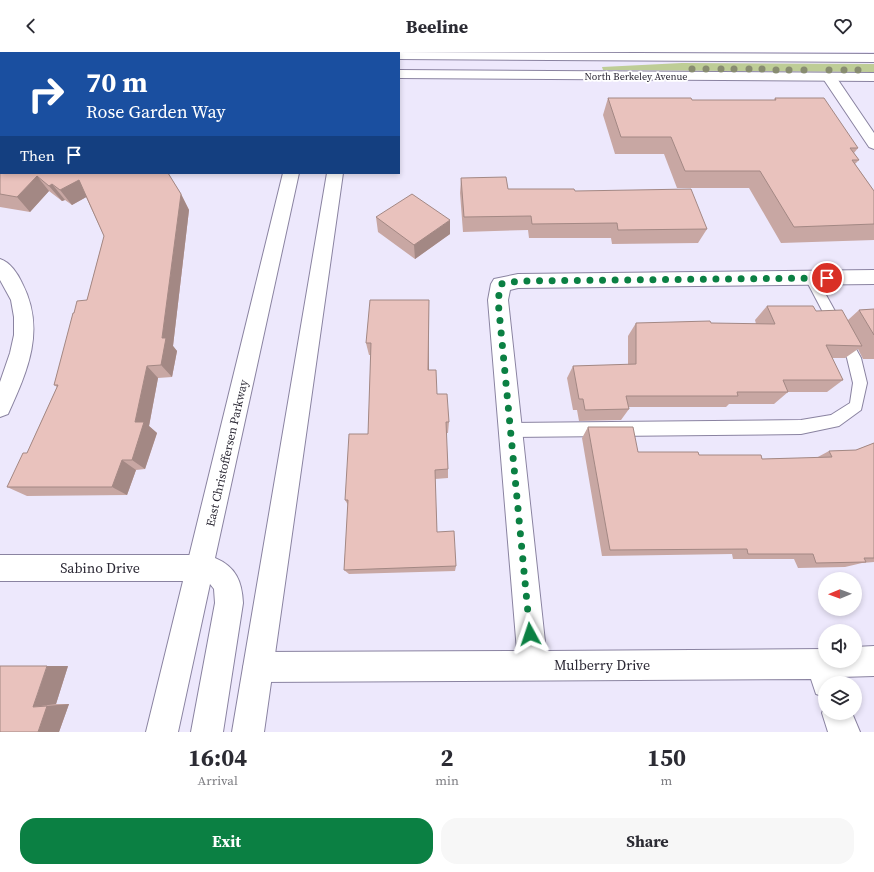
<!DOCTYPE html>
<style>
:root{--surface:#fff;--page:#f7f7f7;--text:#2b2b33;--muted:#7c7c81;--accent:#0b8043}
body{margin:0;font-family:"Source Serif 4",serif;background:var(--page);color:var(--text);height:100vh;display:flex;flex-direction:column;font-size:15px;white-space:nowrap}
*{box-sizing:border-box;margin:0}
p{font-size:13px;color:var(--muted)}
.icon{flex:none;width:22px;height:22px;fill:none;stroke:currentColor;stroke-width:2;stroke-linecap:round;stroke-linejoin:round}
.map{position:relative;height:680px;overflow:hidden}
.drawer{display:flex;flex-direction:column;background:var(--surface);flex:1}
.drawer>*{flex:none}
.guide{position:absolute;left:0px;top:0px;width:400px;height:122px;box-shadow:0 2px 6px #0003;background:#1a4fa0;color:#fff;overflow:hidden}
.needle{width:26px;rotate:269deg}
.fabs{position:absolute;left:818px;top:520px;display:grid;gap:8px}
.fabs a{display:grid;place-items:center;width:44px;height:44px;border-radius:50%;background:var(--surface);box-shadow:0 2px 6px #0003;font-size:20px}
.pin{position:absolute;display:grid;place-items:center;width:34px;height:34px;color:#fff;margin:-17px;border:2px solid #fff;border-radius:50%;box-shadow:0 1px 4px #0007}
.me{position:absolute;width:44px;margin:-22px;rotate:355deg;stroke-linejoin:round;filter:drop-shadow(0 0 3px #0008)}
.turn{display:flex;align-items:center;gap:14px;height:84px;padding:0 20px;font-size:18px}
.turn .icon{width:52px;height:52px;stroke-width:2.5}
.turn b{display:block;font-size:28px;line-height:34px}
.then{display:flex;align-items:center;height:38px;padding:0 20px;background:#0003;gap:8px;font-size:15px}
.eta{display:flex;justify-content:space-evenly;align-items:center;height:68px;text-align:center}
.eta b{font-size:24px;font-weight:700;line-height:28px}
.cta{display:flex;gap:8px;margin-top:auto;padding:8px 20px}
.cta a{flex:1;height:46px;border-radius:16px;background:var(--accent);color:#fff;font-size:16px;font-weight:700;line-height:46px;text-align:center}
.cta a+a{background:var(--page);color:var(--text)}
header{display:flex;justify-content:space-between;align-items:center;height:52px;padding:0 20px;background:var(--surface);font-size:18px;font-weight:700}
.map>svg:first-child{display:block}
.green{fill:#becd96}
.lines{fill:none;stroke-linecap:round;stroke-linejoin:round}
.service-casing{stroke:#8a83a1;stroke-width:2}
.minor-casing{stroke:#8a83a1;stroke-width:2}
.tertiary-casing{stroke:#8a83a1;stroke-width:2}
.service{fill:#fff;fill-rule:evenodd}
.minor{fill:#fff;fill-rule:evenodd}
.tertiary{fill:#fff;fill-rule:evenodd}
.tree{fill:#888c71}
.wall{fill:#c8a7a3}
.shaded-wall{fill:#a38884}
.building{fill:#e9c2bd;stroke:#a38884}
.route{stroke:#0b8043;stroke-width:7;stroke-dasharray:0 12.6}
.labels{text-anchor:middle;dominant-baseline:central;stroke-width:3.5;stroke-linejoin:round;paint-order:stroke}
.far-street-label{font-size:10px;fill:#2b2834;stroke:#fff}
.street-label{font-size:12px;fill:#2b2834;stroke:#fff}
.near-street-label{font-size:14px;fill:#2b2834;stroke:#fff}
</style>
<header><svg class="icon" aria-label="back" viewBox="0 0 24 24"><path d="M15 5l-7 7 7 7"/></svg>Beeline<svg class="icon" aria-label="heart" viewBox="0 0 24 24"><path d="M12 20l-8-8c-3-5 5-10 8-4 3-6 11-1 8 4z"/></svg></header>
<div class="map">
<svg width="874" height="680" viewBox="0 0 874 680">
<rect width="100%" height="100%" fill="#ede8fc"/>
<path class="green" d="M682,11l192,1v8l-271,-2 -1,-3z"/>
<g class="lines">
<g class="service-casing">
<path id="service" d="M811,221l4,2 46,83 6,25 -6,27 -22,16 -38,8 -291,3 -5,-2 -2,-5 2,-5 5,-2 291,-3 30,-5 19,-12 3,-20 -6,-25 -42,-80 2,-3z"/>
</g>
<g class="minor-casing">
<path id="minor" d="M829,21l5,1 40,59v16l-5,-2 -47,-70 2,-3z
M0,207c10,3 18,15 22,24 24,46 6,87 -14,131l-8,3v-35l10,-29 4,-18v-18l-3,-17 -11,-20z
M874,218v14l-356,4 -8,2 -2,10 38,351 279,-2v12h30v-14l19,-1v30l-34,1 2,6h-17v14l-9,-3 -5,-15 -553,3 -10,-5 -5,-10 5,-10 10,-5 259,-1 -29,-351 3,-16 3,-5 24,-5z
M0,503h200l9,4 4,9 -4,9 -9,4h-200z
M825,653v8h27l8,19h-32l-6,-19z"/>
</g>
<g class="tertiary-casing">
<path id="tertiary" d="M0,0h71v1h-70l-1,4z
M313,0h12v1h-12z
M348,0h12v1h-12z
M395,0l479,2v8l-475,-3v-6h-5z
M0,15h1v8h-1z
M399,18l475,3v8l-475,-3z
M283,121h16l-84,385c21,9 27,23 28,45l-20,129h-32l24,-129 -1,-14 -4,-5 -32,148h-32z
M327,121h16l-79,559h-32z"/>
</g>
<use href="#service" class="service"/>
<use href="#minor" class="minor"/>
<use href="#tertiary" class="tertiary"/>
</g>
<g class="tree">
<circle cx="692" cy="17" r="3.5"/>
<circle cx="706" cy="17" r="3.5"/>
<circle cx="721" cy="17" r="3.5"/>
<circle cx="734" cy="17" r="3.5"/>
<circle cx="749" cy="17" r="3.5"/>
<circle cx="762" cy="17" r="3.5"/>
<circle cx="776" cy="18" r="3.5"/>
<circle cx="789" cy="18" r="3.5"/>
<circle cx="804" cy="18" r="3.5"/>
<circle cx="829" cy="18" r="3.5"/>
<circle cx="844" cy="18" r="3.5"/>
<circle cx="858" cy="18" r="3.5"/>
</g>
<path class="wall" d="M0,34l168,87 13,21 8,16 -16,136 4,5 -5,26 -14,1 -9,48 8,7 -12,36 -9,1 -9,25 -100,1 -20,-9 20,-34 30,-66 -3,-2 20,-72 13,-13 17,-64 -18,-39 -14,8 -7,-5 -3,1 -13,-10 -19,21 -30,-5z
M608,46l84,2h82l1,-2 83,50 -4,5 5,7 -4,4 19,27v49l-93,3 -32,-55h-72l-13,-34h-49l-12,-39z
M461,126l47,11 67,2 132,38 -9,14 -86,1 -1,-6h-82l-1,-8 -65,2 -3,-39z
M376,165l74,17 -35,25 -37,-27z
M429,248v70l8,24 12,28 -1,11h-2l2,36v9l-13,1 2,53 19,34 -1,5 -106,3 -5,-4 4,-65 -3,-5 23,-66 3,-79h-2l-3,-12z
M767,254l49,5 32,9 11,-10 15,-1v50h-11l-5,-10 -13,9h-13l11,22 -16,12h-39l-14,12h-45l-3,3h-98l1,2 -8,11 -42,1 -2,-11h-4l-6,-32 6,-12 55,-1v-29l8,-13 120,1 -1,-4z
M588,375l50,25 61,3 63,4 54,-1 13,-7 27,-1 18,-7v119l-12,1 -17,4 -47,1 -4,-9h-61l-1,-5 -130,2 -20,-118z
M68,614l-12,38h13l-10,28h-59z"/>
<path class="shaded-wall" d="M37,124l12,15 -19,21 -13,-15z
M79,128l11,15 -18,10 -12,-15z
M52,132l13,16 -3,1 -13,-15z
M181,142l8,16 -16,136 4,5 -5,26 -11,-12 1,-27z
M450,168v14l-35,25 -1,-14z
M429,248v82l-1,-12z
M147,314l11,12 -9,48 8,7 -12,36 -13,-9 3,-38z
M122,408l14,10 -9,25 -15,-8z
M47,614h21l-12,38 -23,3z
M69,652l-10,28h-21l9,-26z"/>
<path class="building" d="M0,34h1v87h167l13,21 -19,144h4l-5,27 -14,1 -12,56h9l-12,38h-10l-10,27h-105l16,-34h4l31,-68h-4l19,-72h1l3,-12 10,-1 17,-64 -25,-56 -19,10 -8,-6 -3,2 -12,-10 -20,21 -17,-3z
M608,46h83l1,2h84l-1,-2h49l34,50h-8l9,12h-7l22,31v33l-80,3 -34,-56h-75l-14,-34h-50z
M506,125l2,12h66l1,2 116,-2 16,40 -89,1 -1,-7 -85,1 -1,-8 -67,1 -3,-39z
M412,142l38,26 -36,25 -38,-28z
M370,248h59l-1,70h8l1,24h10l2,28h-3l2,47 -13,1 2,62 17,-1 2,35 -112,4 4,-70h-3l4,-66h19l3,-91h-5z
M767,254h46l3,5 26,-1 20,36 -36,-1 17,35h-60l5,12h-51l1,4h-112l3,13 -44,1 -2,-11h-4l-6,-33 63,-2v-41l74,-2 1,2 64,1z
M874,257v26l-15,-25z
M588,375h45l5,25h60l1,3h62l1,4 70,-2 -3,-6 27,-1 18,-7v115h-10l2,4 -50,1 -3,-9h-65l-1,-5 -137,1z
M0,614h47l-14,41 14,-1 -9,26h-38z"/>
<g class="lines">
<path class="route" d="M530,582l-32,-334 3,-16 17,-3 309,-3"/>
</g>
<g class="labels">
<g class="far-street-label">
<text x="636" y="24">North Berkeley Avenue</text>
</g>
<g class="street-label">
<text transform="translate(227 401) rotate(-77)">East Christoffersen Parkway</text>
</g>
<g class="near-street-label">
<text x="100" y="516">Sabino Drive</text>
<text x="602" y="613">Mulberry Drive</text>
</g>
</g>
</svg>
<div class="fabs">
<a><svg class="needle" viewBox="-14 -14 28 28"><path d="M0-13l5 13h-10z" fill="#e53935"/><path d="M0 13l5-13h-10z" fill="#7c7c81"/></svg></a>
<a><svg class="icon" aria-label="sound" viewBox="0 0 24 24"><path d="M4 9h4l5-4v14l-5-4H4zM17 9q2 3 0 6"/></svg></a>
<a><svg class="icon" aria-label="layers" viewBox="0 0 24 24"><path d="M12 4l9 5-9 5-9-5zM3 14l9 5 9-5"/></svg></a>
</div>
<div class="pin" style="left:827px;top:226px;background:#d93025"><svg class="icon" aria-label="arrive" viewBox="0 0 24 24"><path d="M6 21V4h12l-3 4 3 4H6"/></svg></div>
<svg class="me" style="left:530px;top:582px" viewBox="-20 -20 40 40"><path d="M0-17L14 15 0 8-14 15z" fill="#0b8043" stroke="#fff" stroke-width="4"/></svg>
<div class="guide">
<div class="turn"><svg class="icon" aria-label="right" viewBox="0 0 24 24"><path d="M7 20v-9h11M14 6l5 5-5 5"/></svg><div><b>70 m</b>Rose Garden Way</div></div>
<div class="then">Then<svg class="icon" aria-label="arrive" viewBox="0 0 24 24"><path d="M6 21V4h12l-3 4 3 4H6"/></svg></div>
</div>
</div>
<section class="drawer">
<div class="eta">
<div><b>16:04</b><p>Arrival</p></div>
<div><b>2</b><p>min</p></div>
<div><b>150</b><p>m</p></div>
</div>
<div class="cta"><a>Exit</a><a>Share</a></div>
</section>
